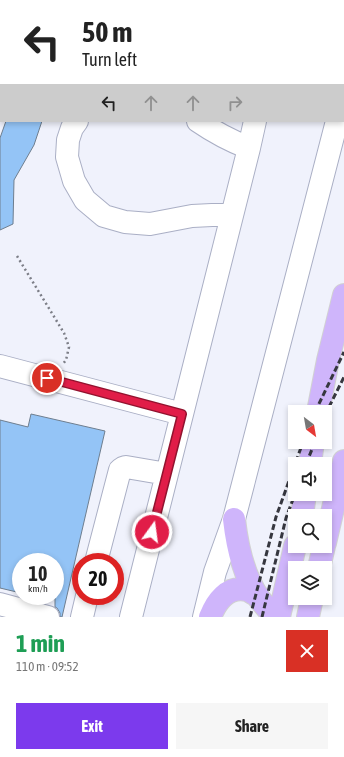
<!DOCTYPE html>
<meta charset="utf-8">
<style>
:root{--surface:#fff;--page:#f6f6f6;--text:#222;--muted:#767676;--accent:#7c3aed}
body{margin:0;font-family:"Asap Condensed",sans-serif;background:var(--page);color:var(--text);height:100vh;display:flex;flex-direction:column;font-size:15px;white-space:nowrap}
*{box-sizing:border-box;margin:0}
p{font-size:13px;color:var(--muted)}
.icon{flex:none;width:22px;height:22px;fill:none;stroke:currentColor;stroke-width:2;stroke-linecap:round;stroke-linejoin:round}
.map{position:relative;height:617px;overflow:hidden}
.panel{display:flex;flex-direction:column;background:var(--surface);flex:1}
.panel>*{flex:none}
.banner{position:absolute;left:0px;top:0px;width:344px;height:122px;box-shadow:0 2px 6px #0003;background:#fff;color:var(--text);overflow:hidden}
.needle{width:26px;rotate:149deg}
.fabs{position:absolute;left:288px;top:405px;display:grid;gap:8px}
.fabs a{display:grid;place-items:center;width:44px;height:44px;border-radius:0px;background:var(--surface);box-shadow:0 2px 6px #0003;font-size:20px}
.speed{position:absolute;left:12px;top:553px;display:flex;gap:8px;font-size:20px;font-weight:700;text-align:center}
.speed>*{display:grid;place-content:center;width:52px;height:52px;border-radius:50%;background:var(--surface);box-shadow:0 2px 6px #0003;line-height:1}
.speed small{font-size:10px;font-weight:400}
.speed .limit{border:6px solid #d22;background:#fff;color:#111}
.pin{position:absolute;display:grid;place-items:center;width:34px;height:34px;color:#fff;margin:-17px;border:2px solid #fff;border-radius:50%;box-shadow:0 1px 4px #0007}
.me{position:absolute;width:44px;margin:-22px;rotate:14deg;stroke-linejoin:round;filter:drop-shadow(0 0 3px #0008)}
.turn{display:flex;align-items:center;gap:14px;height:84px;padding:0 16px;font-size:18px}
.turn .icon{width:52px;height:52px;stroke-width:2.5}
.turn b{display:block;font-size:28px;line-height:34px}
.lanes{display:flex;align-items:center;height:38px;padding:0 16px;background:#0003;justify-content:center;gap:20px;direction:ltr}
.lanes .off{opacity:.35}
.round{display:grid;place-items:center;flex:none;width:42px;height:42px;border-radius:0px;background:var(--page)}
.headline{display:flex;align-items:center;justify-content:space-between;height:68px;padding:0 16px}
h1{font-size:24px;font-weight:700;line-height:30px;color:#1e9e55}
.cta{display:flex;gap:8px;margin-top:auto;padding:8px 16px}
.cta a{flex:1;height:46px;border-radius:0px;background:var(--accent);color:#fff;font-size:16px;font-weight:700;line-height:46px;text-align:center}
.cta a+a{background:var(--page);color:var(--text)}
.map>svg:first-child{display:block}
.building{fill:#94c4f6;stroke:#6e7e8f}
.lines{fill:none;stroke-linecap:round;stroke-linejoin:round}
.minor-casing{stroke:#aaafc5;stroke-width:24}
.major-casing{stroke:#d1d1d2;stroke-width:24}
.path{stroke:#7c7e87;stroke-width:2.5;stroke-dasharray:2 3;stroke-linecap:butt}
.minor{stroke:#fff;stroke-width:22}
.major{stroke:#cfb5fb;stroke-width:22}
.rail{stroke:#36373f;stroke-width:3;stroke-dasharray:6 3;stroke-linecap:butt}
.route-casing{stroke:#92132f;stroke-width:10}
.route{stroke:#e11d48;stroke-width:7}
</style>
<div class="map">
<svg width="344" height="617" viewBox="0 0 344 617">
<rect width="100%" height="100%" fill="#f0f2fc"/>
<path class="building" d="M6,121h36l-8,24 -20,35 -1,44 -13,6v-92z
M31,414l74,17 -43,186h-2v-4l-3,-5 -2,-1v-45h-34v31l-21,-5v-168l28,7z"/>
<g class="lines">
<g class="minor-casing">
<path id="minor" d="M270,0v1
M343,96l1,-4
M77,121l-5,7 -4,12 -1,17 7,24 11,19 19,16 21,6 25,2 42,-8 20,-1h20
M198,121c16,11 33,20 51,27
M0,366l182,48
M96,562l24,-92 3,-2 3,-1 41,7
M0,604l48,13
M82,617l5,-21
M131,617l118,-469 6,-27
M204,617l11,-45 19,-53 103,-398"/>
</g>
<g class="major-casing">
<path id="major" d="M318,412l10,-52 16,-65
M310,464l3,-22
M302,516l3,-22
M234,519c3,27 9,55 24,78 5,7 11,13 16,20
M325,543l19,-82
M319,568l5,-22
M210,617c6,-15 17,-32 37,-27 4,2 7,4 11,6
M279,617l16,-71
M308,617l4,-19"/>
</g>
<path class="path" d="M101,1l2,-1
M17,256l47,77 5,14 -3,13 -3,4"/>
<use href="#minor" class="minor"/>
<use href="#major" class="major"/>
<path class="rail" d="M315,412l29,-60
M325,415l19,-38
M306,464l9,-22
M250,617l26,-100 27,-75
M262,617l24,-99 9,-24"/>
</g>
<g class="lines">
<g class="route-casing">
<path id="route" d="M47,378l135,36 -30,118"/>
</g>
<use href="#route" class="route"/>
</g>
</svg>
<div class="fabs">
<a><svg class="needle" viewBox="-14 -14 28 28"><path d="M0-13l5 13h-10z" fill="#e53935"/><path d="M0 13l5-13h-10z" fill="#767676"/></svg></a>
<a><svg class="icon" aria-label="sound" viewBox="0 0 24 24"><path d="M4 9h4l5-4v14l-5-4H4zM17 9q2 3 0 6"/></svg></a>
<a><svg class="icon" aria-label="search" viewBox="0 0 24 24"><circle cx="10" cy="10" r="6"/><path d="M15 15l6 6"/></svg></a>
<a><svg class="icon" aria-label="layers" viewBox="0 0 24 24"><path d="M12 4l9 5-9 5-9-5zM3 14l9 5 9-5"/></svg></a>
</div>
<div class="speed"><div>10<small>km/h</small></div><div class="limit">20</div></div>
<div class="pin" style="left:47px;top:378px;background:#d93025"><svg class="icon" aria-label="arrive" viewBox="0 0 24 24"><path d="M6 21V4h12l-3 4 3 4H6"/></svg></div>
<svg class="me" style="left:152px;top:532px" viewBox="-20 -20 40 40"><circle r="17" fill="#e11d48" stroke="#fff" stroke-width="3"/><path d="M0-11L8 9 0 5-8 9z" fill="#fff"/></svg>
<div class="banner">
<div class="turn"><svg class="icon" aria-label="left" viewBox="0 0 24 24"><path d="M17 20v-9H6M10 6l-5 5 5 5"/></svg><div><b>50 m</b>Turn left</div></div>
<div class="lanes"><svg class="icon" aria-label="left" viewBox="0 0 24 24"><path d="M17 20v-9H6M10 6l-5 5 5 5"/></svg><svg class="icon off" aria-label="ahead" viewBox="0 0 24 24"><path d="M12 20V5M6 11l6-6 6 6"/></svg><svg class="icon off" aria-label="ahead" viewBox="0 0 24 24"><path d="M12 20V5M6 11l6-6 6 6"/></svg><svg class="icon off" aria-label="right" viewBox="0 0 24 24"><path d="M7 20v-9h11M14 6l5 5-5 5"/></svg></div>
</div>
</div>
<section class="panel">
<div class="headline"><div><h1>1 min</h1><p>110 m · 09:52</p></div><a class="round" style="background:#d93025;color:#fff"><svg class="icon" aria-label="close" viewBox="0 0 24 24"><path d="M6 6l12 12M18 6L6 18"/></svg></a></div>
<div class="cta"><a>Exit</a><a>Share</a></div>
</section>
